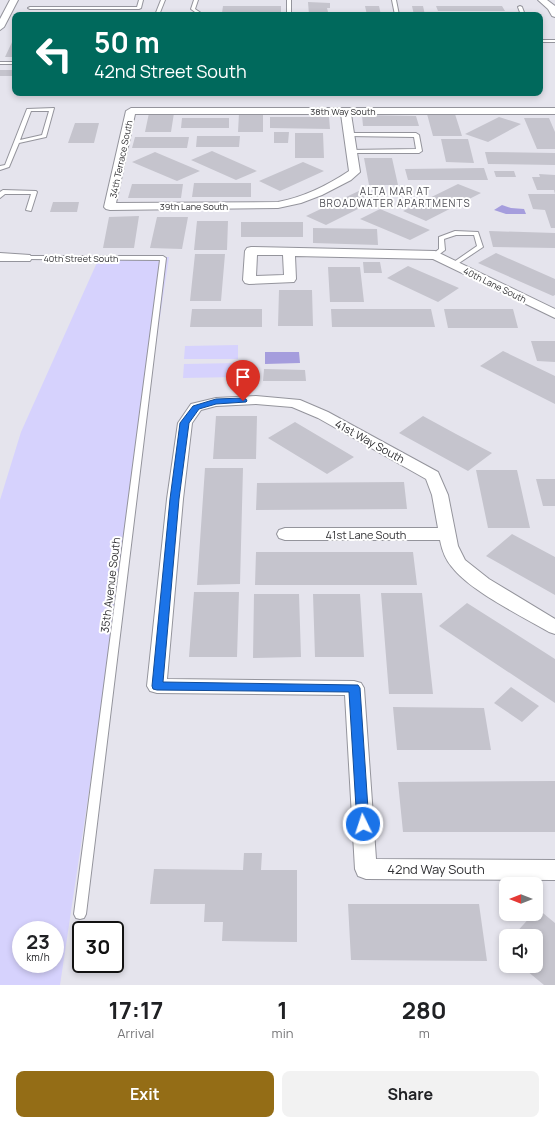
<!DOCTYPE html>
<style>
:root{--surface:#fff;--page:#f2f2f2;--text:#202124;--muted:#757577;--accent:#946d16}
body{margin:0;font-family:Manrope,sans-serif;background:var(--page);color:var(--text);height:100vh;display:flex;flex-direction:column;font-size:15px;white-space:nowrap}
*{box-sizing:border-box;margin:0}
p{font-size:13px;color:var(--muted)}
.icon{flex:none;width:22px;height:22px;fill:none;stroke:currentColor;stroke-width:2;stroke-linecap:round;stroke-linejoin:round}
.map{position:relative;height:985px;overflow:hidden}
.details{display:flex;flex-direction:column;background:var(--surface);flex:1}
.details>*{flex:none}
.banner{position:absolute;left:12px;top:12px;width:531px;height:84px;border-radius:8px;box-shadow:0 2px 6px #0003;background:#00695c;color:#fff;overflow:hidden}
.needle{width:26px;rotate:270deg}
.controls{position:absolute;left:499px;top:877px;display:grid;gap:8px}
.controls a{display:grid;place-items:center;width:44px;height:44px;border-radius:8px;background:var(--surface);box-shadow:0 2px 6px #0003;font-size:20px}
.speed{position:absolute;left:12px;top:921px;display:flex;gap:8px;font-size:20px;font-weight:700;text-align:center}
.speed>*{display:grid;place-content:center;width:52px;height:52px;border-radius:50%;background:var(--surface);box-shadow:0 2px 6px #0003;line-height:1}
.speed small{font-size:10px;font-weight:400}
.speed .limit{border:2px solid #111;border-radius:6px;background:#fff;color:#111}
.pin{position:absolute;display:grid;place-items:center;width:34px;height:34px;color:#fff;margin:-41px -17px;border-radius:50% 50% 50% 0;rotate:-45deg;box-shadow:0 0 4px #0007}
.pin .icon{rotate:45deg}
.me{position:absolute;width:44px;margin:-22px;rotate:356deg;stroke-linejoin:round;filter:drop-shadow(0 0 3px #0008)}
.turn{display:flex;align-items:center;gap:14px;height:84px;padding:0 16px;font-size:18px}
.turn .icon{width:52px;height:52px;stroke-width:2.5}
.turn b{display:block;font-size:28px;line-height:34px}
.eta{display:flex;justify-content:space-evenly;align-items:center;height:68px;text-align:center}
.eta b{font-size:24px;font-weight:700;line-height:28px}
.primary-button{display:flex;gap:8px;margin-top:auto;padding:8px 16px}
.primary-button a{flex:1;height:46px;border-radius:8px;background:var(--accent);color:#fff;font-size:16px;font-weight:700;line-height:46px;text-align:center}
.primary-button a+a{background:var(--page);color:var(--text)}
.map>svg:first-child{display:block}
.green{fill:#d6d2fd;fill-rule:evenodd}
.water{fill:#a59ddd}
.building{fill:#c5c4cd}
.lines{fill:none;stroke-linecap:round;stroke-linejoin:round}
.lane-casing{stroke:#94949c;stroke-width:2}
.street-casing{stroke:#94949c;stroke-width:2}
.lane{fill:#fff;fill-rule:evenodd}
.street{fill:#fff;fill-rule:evenodd}
.route{fill:#1a73e8;stroke:#114b97}
.labels{text-anchor:middle;dominant-baseline:central;stroke-width:4;stroke-linejoin:round;paint-order:stroke}
.far-street-label{font-size:9px;fill:#303033;stroke:#fff}
.far-neighbourhood-label{font-size:10px;letter-spacing:1px;fill:#4f4f56;stroke:#fff}
.street-label{font-size:11px;fill:#303033;stroke:#fff}
.near-street-label{font-size:13px;fill:#303033;stroke:#fff}
</style>
<div class="map">
<svg width="555" height="985" viewBox="0 0 555 985">
<rect width="100%" height="100%" fill="#e5e4ed"/>
<path class="green" d="M149,93h119v1l-112,1z
M169,257l-109,728h-60v-485l21,-68 78,-174zM21,930h34v34h-34z
M238,345v14h-54l1,-13z
M238,363l-1,14 -54,1 1,-14z"/>
<path class="water" d="M268,93h107l-9,1h-98z
M502,205l9,3 13,1 2,5h-20l-12,-4z
M265,352h34l1,11 -35,1z"/>
<path class="building" d="M308,2l22,1v5h-3l1,4h2v3h-21z
M223,6h58v7h-59z
M365,6h14l2,9h-14z
M412,6h11l2,9h-11z
M436,6h66l3,5h-67z
M13,40h2v17h-10z
M0,70h15v6h-15z
M149,113h25l-3,19h-26z
M239,113h24v19h-25z
M427,114h28l7,22h-29z
M362,115l54,1 3,10h-56z
M270,117h59l1,12 -60,-1z
M499,117l22,7 -33,18 -23,-8z
M182,118h47v10h-48z
M524,118h25l6,14v17h-18z
M75,123h24l-5,20h-26z
M274,132h15l-1,11h-14z
M295,133h28l1,25h-29z
M197,136h43l-1,11h-43z
M135,137h54l-2,11h-55z
M441,139h27l6,24 -28,-1z
M212,151l45,20 -21,9 -45,-20z
M155,152l45,19 -23,10 -45,-19z
M485,152l70,1v12l-67,-1z
M364,158h28l6,27h-29z
M303,162l21,9 -44,20 -21,-10z
M484,168l4,12h-80l-3,-11z
M494,171h20l2,6h-20z
M539,174l16,1v53h-4l-6,-18 -12,-1 -5,-15h27l-1,-4h-17l-5,-13h8z
M194,183h57v14h-59z
M132,184h51l-2,14h-53z
M458,184l23,9 -55,28 -23,-10z
M363,189l19,8 -56,28 -20,-9z
M53,202h26l-2,10h-27z
M380,209l50,21 -20,10 -50,-21z
M139,216l-5,32h-31l6,-31z
M157,217h31l-6,32 -32,-1z
M197,221h31l-1,29h-33z
M241,222h62v15h-62z
M313,228l64,1 1,16 -65,-2z
M489,231l66,2v15l-62,-1z
M496,253l59,26v16l-2,1 -75,-33z
M195,254h30l-4,47h-31z
M363,262h17l2,11h-18z
M408,266l51,22 -21,14 -51,-24z
M328,267h32l4,35h-34z
M279,290h33l1,36h-35z
M192,309h70v18h-72z
M331,309h100l4,18h-103z
M444,309h69l5,19h-70z
M531,341h24v21l-18,-1z
M503,351l52,25v28l-75,-38z
M264,369l41,1 1,11h-43z
M216,416h41l-1,43h-43z
M423,416l33,18 36,19 -24,18 -69,-38z
M295,422l59,35 -27,17 -59,-36z
M205,468h38l-3,116 -43,1z
M476,470h41l13,58h-42z
M536,479h19v27h-12z
M404,482l3,27 -151,1 1,-27z
M512,534l43,23v38l-69,-39z
M256,552h157l4,33h-162z
M194,592h45l-2,65h-48z
M381,593h41l11,101h-44z
M254,594h45l2,63 -48,1z
M313,594h47l4,63h-49z
M467,603l88,56v44l-116,-77z
M511,687l28,19 -17,16 -28,-19z
M393,707l91,1 7,42h-94z
M555,781v51h-152l-5,-50z
M244,853h18l-1,17h36v72l-75,-1 1,-19h-19l1,-18h-55l4,-35 89,1z
M348,904h131l8,57 -136,-1z
M538,909l17,14v62h-11l-23,-19h15v-30h-23l20,-22h3z"/>
<g class="lines">
<g class="lane-casing">
<path id="lane" d="M139,0h4l-2,8 -2,1h-109l-2,-1 2,-1h107z
M161,0h4l-6,15h-4z
M194,0h4l-3,9 9,6h-5l-8,-6z
M287,0h4v15h-4z
M392,0h4l3,15h-4z
M520,6l2,1 3,8h-4l-3,-8z
M540,40h15v2h-15z
M0,62h15v2h-15z
M54,108l-8,29 -27,6 -10,24 -9,3v-4l5,-1 22,-56zM31,111h18l-7,24 -22,5z
M349,133h67l3,2 3,16 -3,2h-68l-3,-2 1,-1 67,-1 -2,-12 -67,-1v-2z
M3,190l33,1 1,1 -6,19 -5,-1 5,-16h-26l-5,4v-6z
M455,231l23,1 5,15 -30,20 -2,-1v-2l26,-18 -3,-11h-18l-12,4 1,11 -8,6h-4v-2l6,-5v-12z
M26,256h137l3,2 -80,656 -2,4 -4,1 -4,-1 -2,-4 86,-654 -136,-1v-2z"/>
</g>
<g class="street-casing">
<path id="street" d="M10,0h8l-14,27 -4,3v-11z
M538,0h9l8,6v11l-3,-1 -4,-7z
M131,108h424v6h-204l9,58 -9,8 -29,15 -21,8 -23,5 -168,2 -4,-1 -2,-2 22,-96zM135,114h206l8,57c-21,14 -45,26 -71,31l-162,1z
M251,247l184,4 120,58v9l-122,-59 -138,-3 1,23 -2,3 -45,2 -4,-1 -2,-3 2,-29 2,-3zM257,255h26l1,20 -28,1z
M0,253l30,2 2,3 -2,3h-30z
M256,396l44,4 28,12 110,60 10,23 10,51 7,14 24,19 66,40v15l-6,-2c-27,-16 -79,-41 -97,-65 -7,-8 -10,-17 -12,-27h-155l-6,-2 -2,-4 2,-4 6,-2h153l-6,-33 -6,-16 -108,-61 -26,-11 -36,-3 -40,2 -15,4 -9,13 -9,76 -16,180 187,2 7,2 3,5 12,171 179,1v20l-189,-1 -8,-3 -3,-7 -10,-174 -188,-2 -7,-2 -3,-5 20,-187 11,-76 13,-19 25,-6z"/>
</g>
<use href="#lane" class="lane"/>
<use href="#street" class="street"/>
</g>
<path class="route" d="M243,398l3,1 1,2 -1,1 -30,2 -17,5 -10,14 -10,76 -16,183 195,3 2,3 9,136 -2,3 -4,2 -4,-2 -2,-3 -8,-132 -192,-2 -4,-1 -1,-3 18,-187 10,-76 13,-17 23,-7z"/>
<g class="labels">
<g class="far-street-label">
<text x="343" y="111">38th Way South</text>
<text transform="translate(121 159) rotate(-78)">34th Terrace South</text>
<text x="194" y="206">39th Lane South</text>
<text x="81" y="258">40th Street South</text>
<text transform="translate(495 285) rotate(26)">40th Lane South</text>
</g>
<g class="far-neighbourhood-label">
<text x="395" y="191">ALTA MAR AT<tspan x="395" dy="12">BROADWATER APARTMENTS</tspan></text>
</g>
<g class="street-label">
<text transform="translate(370 441) rotate(29)">41st Way South</text>
<text x="366" y="534">41st Lane South</text>
<text transform="translate(110 585) rotate(-83)">35th Avenue South</text>
</g>
<g class="near-street-label">
<text x="436" y="869">42nd Way South</text>
</g>
</g>
</svg>
<div class="controls">
<a><svg class="needle" viewBox="-14 -14 28 28"><path d="M0-13l5 13h-10z" fill="#e53935"/><path d="M0 13l5-13h-10z" fill="#757577"/></svg></a>
<a><svg class="icon" aria-label="sound" viewBox="0 0 24 24"><path d="M4 9h4l5-4v14l-5-4H4zM17 9q2 3 0 6"/></svg></a>
</div>
<div class="speed"><div>23<small>km/h</small></div><div class="limit">30</div></div>
<div class="pin" style="left:243px;top:401px;background:#d93025"><svg class="icon" aria-label="arrive" viewBox="0 0 24 24"><path d="M6 21V4h12l-3 4 3 4H6"/></svg></div>
<svg class="me" style="left:363px;top:824px" viewBox="-20 -20 40 40"><circle r="17" fill="#1a73e8" stroke="#fff" stroke-width="3"/><path d="M0-11L8 9 0 5-8 9z" fill="#fff"/></svg>
<div class="banner">
<div class="turn"><svg class="icon" aria-label="left" viewBox="0 0 24 24"><path d="M17 20v-9H6M10 6l-5 5 5 5"/></svg><div><b>50 m</b>42nd Street South</div></div>
</div>
</div>
<section class="details">
<div class="eta">
<div><b>17:17</b><p>Arrival</p></div>
<div><b>1</b><p>min</p></div>
<div><b>280</b><p>m</p></div>
</div>
<div class="primary-button"><a>Exit</a><a>Share</a></div>
</section>
